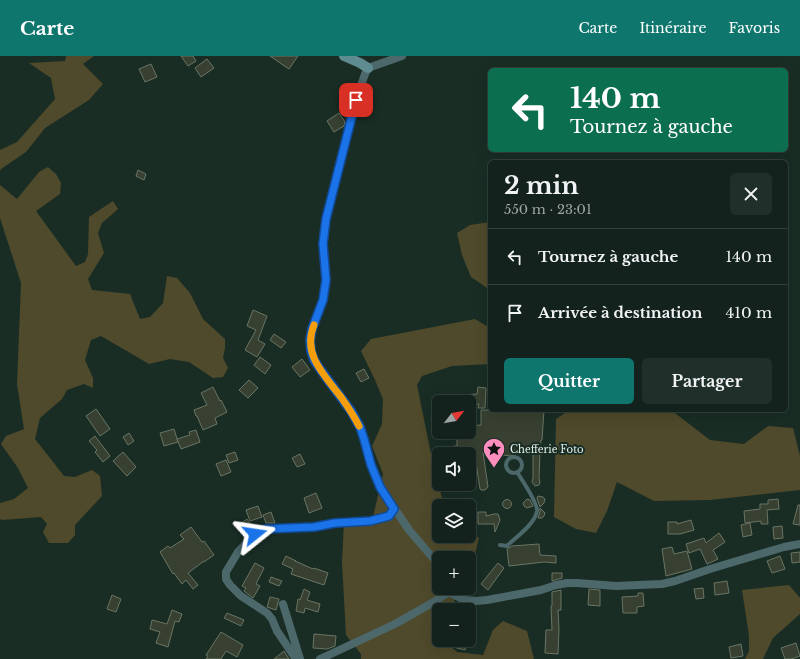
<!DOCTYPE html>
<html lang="fr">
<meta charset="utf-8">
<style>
:root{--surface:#13221c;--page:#202f29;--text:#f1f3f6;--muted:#9da4a3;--line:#323f3b;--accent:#0f766e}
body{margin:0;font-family:"Libre Baskerville",serif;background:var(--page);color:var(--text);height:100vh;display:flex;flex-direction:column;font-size:15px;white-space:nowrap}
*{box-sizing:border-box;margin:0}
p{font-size:13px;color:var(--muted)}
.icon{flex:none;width:22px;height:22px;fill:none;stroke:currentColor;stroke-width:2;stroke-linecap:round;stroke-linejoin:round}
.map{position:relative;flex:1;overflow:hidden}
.panel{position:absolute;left:488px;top:104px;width:300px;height:252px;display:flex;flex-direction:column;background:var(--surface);border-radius:6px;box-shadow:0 4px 16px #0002,0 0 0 1px var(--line)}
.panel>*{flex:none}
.hud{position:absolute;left:488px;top:12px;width:300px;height:84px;border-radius:6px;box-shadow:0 4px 16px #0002,0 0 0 1px var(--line);background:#0b6e4f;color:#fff;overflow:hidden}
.needle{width:26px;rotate:59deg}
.controls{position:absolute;left:432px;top:339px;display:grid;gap:8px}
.controls a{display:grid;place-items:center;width:44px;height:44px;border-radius:6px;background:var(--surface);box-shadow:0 4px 16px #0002,0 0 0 1px var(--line);font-size:20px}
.pin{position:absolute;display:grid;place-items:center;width:34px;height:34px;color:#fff;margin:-17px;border-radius:8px;box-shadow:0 2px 6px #0006}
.me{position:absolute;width:44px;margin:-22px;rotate:75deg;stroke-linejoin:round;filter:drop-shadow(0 0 3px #0008)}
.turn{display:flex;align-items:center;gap:14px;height:84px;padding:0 16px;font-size:18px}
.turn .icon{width:52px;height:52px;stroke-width:2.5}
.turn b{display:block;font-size:28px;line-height:34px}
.round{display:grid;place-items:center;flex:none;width:42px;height:42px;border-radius:6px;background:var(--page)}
.headline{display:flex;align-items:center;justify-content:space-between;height:68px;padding:0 16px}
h1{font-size:24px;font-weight:700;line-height:30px}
.primary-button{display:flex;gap:8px;margin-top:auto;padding:8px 16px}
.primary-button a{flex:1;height:46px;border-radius:6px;background:var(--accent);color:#fff;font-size:16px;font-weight:700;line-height:46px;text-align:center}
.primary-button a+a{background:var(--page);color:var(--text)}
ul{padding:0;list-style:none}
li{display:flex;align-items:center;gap:12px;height:56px;padding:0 16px;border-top:1px solid var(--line)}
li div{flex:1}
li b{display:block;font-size:15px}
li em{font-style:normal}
header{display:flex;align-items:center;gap:24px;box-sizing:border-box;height:56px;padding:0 20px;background:var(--accent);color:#fff}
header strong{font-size:19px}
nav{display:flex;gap:22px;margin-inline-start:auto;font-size:14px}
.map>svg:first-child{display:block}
.green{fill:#4f4a2b}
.building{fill:#374031;stroke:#6a7564}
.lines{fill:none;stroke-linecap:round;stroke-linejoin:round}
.lane{stroke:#4c686b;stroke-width:4}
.street{stroke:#4c686b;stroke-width:8}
.secondary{stroke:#5e8c90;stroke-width:10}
.route-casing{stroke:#114b97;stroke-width:10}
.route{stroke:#1a73e8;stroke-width:7}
.slow{stroke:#f59e0b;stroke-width:7}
.labels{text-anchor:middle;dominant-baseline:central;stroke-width:4;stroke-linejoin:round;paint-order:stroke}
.poi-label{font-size:10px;fill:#e5f1ec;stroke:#192d25;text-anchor:start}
</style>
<header>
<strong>Carte</strong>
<nav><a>Carte</a><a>Itinéraire</a><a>Favoris</a></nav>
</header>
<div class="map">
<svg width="800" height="603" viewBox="0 0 800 603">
<rect width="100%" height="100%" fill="#192d25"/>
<path class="green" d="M66,0h28l-11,8 20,20 -14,16 -44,28 -19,24 -25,17 -1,2v-21l17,-8 38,-43 -4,-21 -22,-15 36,-2z
M48,111l8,7 5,9 -1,11 -24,17 40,55 9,-4 3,-8 1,-37 24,-16 5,8 -16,14 -4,10 6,20 -16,26 4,11 38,4 10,25 10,-2 13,-14 4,-27 10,2 13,15 13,26 22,20v9l-2,10 5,10 -5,9 -10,1 -24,-16 -19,-3 -21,5 -48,-28 -10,4 -6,20 8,18v10l-9,-4 -17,6 -5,9 -22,19 -5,21 29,37 11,1 17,-7 8,6 2,20 -27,29v10l-7,8h-19l-6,-11 4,-8 -6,-7 -39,3 -2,-1v-16l14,-4 14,-11 -10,-20 -17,-24 5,-8 18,-7 -7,-45 4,-101 -21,-65v-33l17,14 22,-27z
M490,166v68l-19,-13 -9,-22 -5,-22 13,-8z
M475,263l15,9v36l-38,2 -30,10 -5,9 14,69 13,52h-5v30h30v-4l10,6 -6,24 -4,3v-7h-30v30h18l-4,22h-14v30h11l-1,5 8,7 26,3 10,-25 10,-9 24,10 7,28h-173v-5l-15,-19 -4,-73 2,-40 8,-5h21l10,-43 -11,-28 10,-22 1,-25 -8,-19 -14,-29 10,-12z
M583,354h88l39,30 34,4 24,-18 25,2 7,28v34l-90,10 -56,1 -37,-19 -10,29 -11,22 -20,-4 -22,-12 2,-98 12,-8 13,1z
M789,529l11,13v16l-27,24 -10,21h-18l4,-8v-15l-7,-46z"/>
<path class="building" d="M181,0h12l3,5 -8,5z
M270,0h28l-9,13z
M207,3l7,9 -13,9 -6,-9z
M151,8l6,13 -12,5 -6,-13z
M339,57l6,9 -1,4 -10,6 -7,-11z
M138,114l8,4 -2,6 -8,-4z
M253,254l14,6 -9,24 7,4 -8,13 -12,-7 11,-20 -9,-4z
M274,278l12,8 -5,6 -11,-8z
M260,301l11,8 -6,9 -11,-9z
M302,303l8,11 -10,7 -8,-10z
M364,313l5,9 -8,4 -5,-9z
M249,324l9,8 -10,10 -9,-8z
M213,331l7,14 1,-1 6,12 -12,6 2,6 -14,6 -6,-14h-1l-2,-6 13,-5 -6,-12z
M478,331l8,1 -1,20h-7l1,-4 -10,1v-3h-4v-7l12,-1z
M96,353l14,20 -10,7 -14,-20z
M481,354h63l-2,30h-1l-1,10 -1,28 1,4 -1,3 -4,1 -3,-4 1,-4v-28h-18v5l-5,1 -7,-1v-4l-20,1 5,35 -3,3h-4l-1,-1 -5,-33 -2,1 -1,-3h-18v-8h3v-14h12v-6l12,-1z
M174,373l4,13 -14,4 -4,-13z
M196,374l4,12 -19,7 -4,-10 13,-4 -1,-3z
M129,377l5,8 -6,4 -5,-8z
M95,380l15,20 -7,6 -8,-10 2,-2 -8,-9z
M123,396l13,15 -9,9 -14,-15z
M235,396l3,8 -9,3 -3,-8z
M300,398l5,10 -8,3 -5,-9z
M226,404l5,12 -10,4 -5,-12z
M316,437l6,15 -13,5 -5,-15z
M538,440l5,1 2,2 -1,4 -4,4 -3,-9z
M461,443h4l10,7h-18l2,-5z
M527,443l3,1 3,6 -6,2 -3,-2 -1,-3z
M778,443l1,10 -12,1 1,14h-7v-3l-16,2 -1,-12 16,-2v-5h8v-4z
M502.5 448a4.5 4.5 0 1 1 9 0a4.5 4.5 0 1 1-9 0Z
M798,449h2v20l-7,-1z
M258,450l4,11 -12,4 -4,-11z
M540,452l5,5 -1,3 -2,2h-4l2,-6z
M271,456l4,11h-9l-3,-8z
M478,456h8v4l8,-2h4l2,6 -5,12 -1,-8h-16z
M247,463l6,10 -7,5 -6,-10z
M691,464l3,10 -14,4h-12v-12h9v2z
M750,467l2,12 -9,2 -2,-12z
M782,470l1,12 -9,1 -1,-12z
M191,471l11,15 2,-1 10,14 -10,7v-1l-16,12 10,12 -5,4 -7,-9 -4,4 -8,-11 -1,1 -13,-22 8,-6 2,2 14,-9 -4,-4z
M719,477l6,9 -12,8 5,9 -11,5 -7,-15 -11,4 -3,-9 18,-6 2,5z
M539,488l1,11 16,1v7l-12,-1 -35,4 -2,-17 5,-3z
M672,491l2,7 13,-3 5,18 -26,7 -4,-27z
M800,496v10l-8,1 -1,-10z
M286,500l10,5h-1l18,8 1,-1 14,5 -4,12 -33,-11 2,-5 -11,-5z
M780,500l5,13 -13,4 -5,-12z
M255,507l9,5 -8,16 4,2 -7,12 -9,-7 2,-3 -4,-2z
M498,507l6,5 -16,22 -7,-6z
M552,517h10v5l-10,3z
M271,521l11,4 -3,5 -10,-4z
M727,525l2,12 -14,2 -1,-12z
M703,532l1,10 -8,1 -2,-10z
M304,533l6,3 -3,8 13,4 -2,8 -13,-4 -1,5 -8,-2 2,-12 2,1z
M589,533l11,1v16l-12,-1z
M561,534v20h-3l1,20 -1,24 -13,-1 1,-23h6l-1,-24h1v-14z
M638,537h5l1,13 -7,1v6h-14l-1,-16 16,-1z
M112,539l9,4 -5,13 -9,-3z
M270,541l9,2 -3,11 -9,-3z
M172,554l10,4 -3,8 -4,-1 -7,26 -12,-4 4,-11 -10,-3 2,-9 15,4z
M227,557l17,7 -3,6 -17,-8z
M221,576l22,13 -6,12 -11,-6 -5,8h-15l2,-3 -2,-1z
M314,578l22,2 -1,10 -8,3 -14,-1z
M454,584h13l-2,10 -12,-3z
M796,587l4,13 -9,3h-6l-4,-11z
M741,588l2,12 -12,2 -2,-11z
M284,595l5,8h-15z"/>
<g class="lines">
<path class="lane" d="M506 409a8 8 0 1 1 16 0a8 8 0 1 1-16 0Z
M500,489l7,1c9,-9 28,-22 30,-35 1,-8 -15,-31 -20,-39"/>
<path class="street" d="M402,0l-34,12 -3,6 -9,26 -30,119 -3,25 3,36 -3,20 -11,29 -2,11 1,11 3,9 6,9 31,42 9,16 4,12 7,26 9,22 29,43 30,35
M449,536l15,8 12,1 11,-1 54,-10 15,-5 11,-2h10l39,3 46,-2 13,-3 35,-12 74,-22 16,-3
M283,548l17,55
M296,603l-19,-28 -5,-12 -5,-6 -26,-17 -11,-11 -4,-6v-7l12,-20 17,-18 10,-5 49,-2 21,-4 35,-2 19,-4 5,-8
M320,603l75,-35 37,-21 17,-11 1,-4"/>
<path class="secondary" d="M344,0l16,7 8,5"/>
</g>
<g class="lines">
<g class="route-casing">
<path id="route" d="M255,478l10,-5 49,-2 21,-4 35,-2 19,-5 5,-7 -14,-22 -9,-22 -7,-26 -4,-12 -9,-16 -31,-42 -6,-9 -3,-9 -1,-11 2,-11 11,-29 3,-20 -3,-36 3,-25 30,-119"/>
</g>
<use href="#route" class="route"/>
<path class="slow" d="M314,269c-12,29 10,50 27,72 7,10 13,19 18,29"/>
</g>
<defs>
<g id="sight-pin" transform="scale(1.15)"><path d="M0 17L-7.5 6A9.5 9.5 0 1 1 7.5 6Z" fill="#fe8ebd" stroke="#192d25"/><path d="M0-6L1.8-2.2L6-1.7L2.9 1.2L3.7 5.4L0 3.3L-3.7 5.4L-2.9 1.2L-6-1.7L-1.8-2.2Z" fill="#111"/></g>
</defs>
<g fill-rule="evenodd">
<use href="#sight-pin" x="494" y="393"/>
</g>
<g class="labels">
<g class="poi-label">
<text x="510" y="393">Chefferie Foto</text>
</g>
</g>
</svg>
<div class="controls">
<a><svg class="needle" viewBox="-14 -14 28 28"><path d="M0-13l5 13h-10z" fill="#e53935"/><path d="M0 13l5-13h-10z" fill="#9da4a3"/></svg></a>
<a><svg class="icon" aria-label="sound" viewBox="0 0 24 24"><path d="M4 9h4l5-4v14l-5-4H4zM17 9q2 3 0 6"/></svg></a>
<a><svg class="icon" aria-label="layers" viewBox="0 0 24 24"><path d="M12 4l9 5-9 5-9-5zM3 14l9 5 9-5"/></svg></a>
<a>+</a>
<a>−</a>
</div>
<div class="pin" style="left:356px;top:44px;background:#d93025"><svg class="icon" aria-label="arrive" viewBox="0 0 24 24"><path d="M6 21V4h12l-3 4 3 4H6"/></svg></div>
<svg class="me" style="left:255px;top:478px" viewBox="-20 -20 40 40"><path d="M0-17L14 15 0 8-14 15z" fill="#1a73e8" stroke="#fff" stroke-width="4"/></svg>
<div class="hud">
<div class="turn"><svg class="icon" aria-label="left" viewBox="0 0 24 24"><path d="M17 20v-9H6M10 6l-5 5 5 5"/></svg><div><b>140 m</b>Tournez à gauche</div></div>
</div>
<section class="panel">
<div class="headline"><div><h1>2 min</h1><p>550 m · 23:01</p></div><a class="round"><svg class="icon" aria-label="close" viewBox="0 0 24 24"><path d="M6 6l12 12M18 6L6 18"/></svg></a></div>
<ul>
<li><svg class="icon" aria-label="left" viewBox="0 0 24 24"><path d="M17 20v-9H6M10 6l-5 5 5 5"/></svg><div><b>Tournez à gauche</b></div><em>140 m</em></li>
<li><svg class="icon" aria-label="arrive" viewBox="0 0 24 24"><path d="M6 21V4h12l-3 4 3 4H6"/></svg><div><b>Arrivée à destination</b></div><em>410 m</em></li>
</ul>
<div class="primary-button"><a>Quitter</a><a>Partager</a></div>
</section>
</div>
